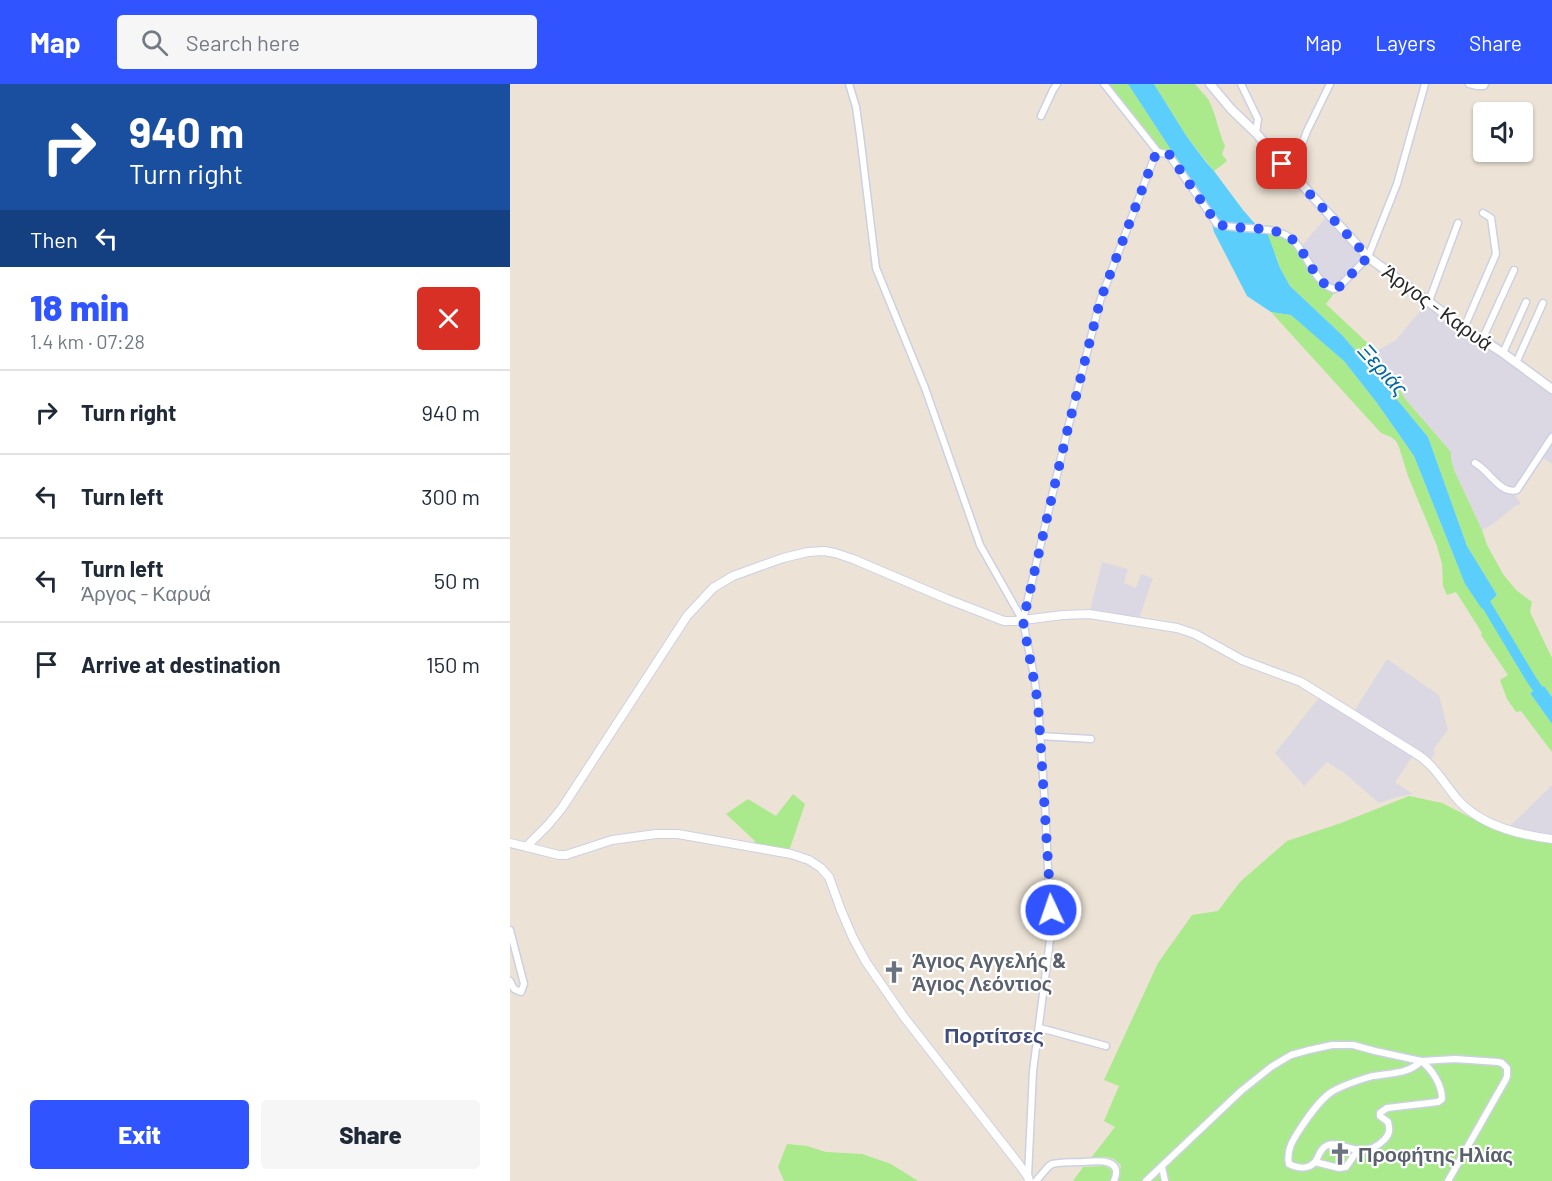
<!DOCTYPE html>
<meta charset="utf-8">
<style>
:root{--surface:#fff;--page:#f6f6f7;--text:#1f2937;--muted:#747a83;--line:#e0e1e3;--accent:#3054ff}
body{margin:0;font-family:Barlow,sans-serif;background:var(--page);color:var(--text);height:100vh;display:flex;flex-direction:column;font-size:22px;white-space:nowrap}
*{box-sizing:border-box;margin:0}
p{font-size:20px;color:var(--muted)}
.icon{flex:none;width:33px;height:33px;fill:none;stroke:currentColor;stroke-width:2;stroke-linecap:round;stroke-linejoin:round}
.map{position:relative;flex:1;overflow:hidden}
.panel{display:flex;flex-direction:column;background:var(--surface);width:510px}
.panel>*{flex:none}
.guide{background:#1a4fa0;color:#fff;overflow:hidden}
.controls{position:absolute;left:963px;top:18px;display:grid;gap:12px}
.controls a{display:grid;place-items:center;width:60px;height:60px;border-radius:6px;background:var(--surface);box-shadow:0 2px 4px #0004;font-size:30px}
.pin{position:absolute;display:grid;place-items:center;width:51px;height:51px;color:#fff;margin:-26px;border-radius:12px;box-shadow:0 3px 9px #0006}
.me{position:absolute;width:66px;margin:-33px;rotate:357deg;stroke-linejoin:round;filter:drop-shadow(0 0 4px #0008)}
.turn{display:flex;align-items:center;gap:21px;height:126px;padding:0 30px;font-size:27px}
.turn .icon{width:78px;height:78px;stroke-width:2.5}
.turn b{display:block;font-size:42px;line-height:51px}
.then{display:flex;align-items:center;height:57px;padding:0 30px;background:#0003;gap:12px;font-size:22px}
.round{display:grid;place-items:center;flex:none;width:63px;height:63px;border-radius:6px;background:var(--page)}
.summary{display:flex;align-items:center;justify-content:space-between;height:102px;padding:0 30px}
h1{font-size:36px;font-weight:800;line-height:45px;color:var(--accent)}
.action{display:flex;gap:12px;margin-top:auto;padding:12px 30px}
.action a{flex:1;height:69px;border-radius:6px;background:var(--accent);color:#fff;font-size:24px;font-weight:800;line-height:69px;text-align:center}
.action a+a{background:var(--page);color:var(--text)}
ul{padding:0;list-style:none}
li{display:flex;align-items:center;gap:18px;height:84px;padding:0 30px;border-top:2px solid var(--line)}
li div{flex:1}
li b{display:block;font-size:22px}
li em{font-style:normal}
header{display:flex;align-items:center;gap:36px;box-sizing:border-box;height:84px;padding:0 30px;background:var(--accent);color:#fff}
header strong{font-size:28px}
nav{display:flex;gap:33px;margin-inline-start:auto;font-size:21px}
.search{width:420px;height:54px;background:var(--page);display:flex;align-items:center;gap:15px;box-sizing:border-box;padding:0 21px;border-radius:6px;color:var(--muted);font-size:22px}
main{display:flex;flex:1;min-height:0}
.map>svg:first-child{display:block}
.industrial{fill:#dcd8e3}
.green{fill:#aae98c}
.water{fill:#5ccefb}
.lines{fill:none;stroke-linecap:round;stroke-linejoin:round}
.river{stroke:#5ccefb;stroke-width:10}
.minor-casing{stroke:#ccd0e3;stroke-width:9}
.tertiary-casing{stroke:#ccd0e3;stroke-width:10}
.secondary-casing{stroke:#ccd0e3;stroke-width:11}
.minor{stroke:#fff;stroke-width:6}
.tertiary{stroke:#fff;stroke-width:8}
.secondary{stroke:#fff;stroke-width:8}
.route{stroke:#3054ff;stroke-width:10;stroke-dasharray:0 18}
.labels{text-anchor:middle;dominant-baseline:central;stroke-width:4.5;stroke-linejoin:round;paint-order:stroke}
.street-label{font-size:20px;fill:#272727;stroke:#fff}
.worship-label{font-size:20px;font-weight:bold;fill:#5b616d;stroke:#fff;text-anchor:start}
.water-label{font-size:21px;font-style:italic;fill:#0068a2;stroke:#fff}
.neighbourhood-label{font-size:21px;font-weight:bold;fill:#434d7c;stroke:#fff}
</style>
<header>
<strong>Map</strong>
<div class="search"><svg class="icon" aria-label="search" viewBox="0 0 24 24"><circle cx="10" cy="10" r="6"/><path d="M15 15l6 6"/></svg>Search here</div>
<nav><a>Map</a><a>Layers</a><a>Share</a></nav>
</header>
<main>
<section class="panel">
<div class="guide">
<div class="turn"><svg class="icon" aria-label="right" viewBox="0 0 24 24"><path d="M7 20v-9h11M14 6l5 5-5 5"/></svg><div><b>940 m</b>Turn right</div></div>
<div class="then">Then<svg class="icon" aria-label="left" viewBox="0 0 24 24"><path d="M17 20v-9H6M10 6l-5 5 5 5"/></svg></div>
</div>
<div class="summary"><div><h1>18 min</h1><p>1.4 km · 07:28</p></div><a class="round" style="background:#d93025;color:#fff"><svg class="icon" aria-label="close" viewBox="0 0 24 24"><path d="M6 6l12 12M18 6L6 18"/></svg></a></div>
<ul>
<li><svg class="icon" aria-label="right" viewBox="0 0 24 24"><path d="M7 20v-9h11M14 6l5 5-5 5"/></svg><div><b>Turn right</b></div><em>940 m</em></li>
<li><svg class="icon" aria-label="left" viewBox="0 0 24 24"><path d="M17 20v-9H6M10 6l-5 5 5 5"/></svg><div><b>Turn left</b></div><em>300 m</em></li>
<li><svg class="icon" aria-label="left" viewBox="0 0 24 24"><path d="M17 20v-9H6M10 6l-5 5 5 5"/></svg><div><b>Turn left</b><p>Άργος - Καρυά</p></div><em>50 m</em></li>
<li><svg class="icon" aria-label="arrive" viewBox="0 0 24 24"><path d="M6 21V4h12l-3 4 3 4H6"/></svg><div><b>Arrive at destination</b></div><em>150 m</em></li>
</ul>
<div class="action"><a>Exit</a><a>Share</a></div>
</section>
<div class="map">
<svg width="1042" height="1097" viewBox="0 0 1042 1097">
<rect width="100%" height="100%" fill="#ece3d6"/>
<path class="industrial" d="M817,132l40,43 -28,28 -10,1 -30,-39z
M919,216l123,87v77l-12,-8 -27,36 8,12 -6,2 -22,18 -11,6 -28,-60 -3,-11v-7l-45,-52 -30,-49 20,-11z
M592,478l26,7 -4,14 12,5 5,-14 12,4 -15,44 -49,-8z
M877,575l52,36 9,35 -15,20 2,3 -6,10 -14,-10 -20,29 18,12 -16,3 -18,6 -37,-32 -3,-1 -12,-8 -23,24 -29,-33 47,-59 31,19z
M1042,701v54l-45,-10z"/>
<path class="green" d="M594,0h24l47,72 32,46 4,14 -41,-61 -12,-3z
M644,0h41c4,5 9,10 13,15 8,14 10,32 17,47l-3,8 5,7 -13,10 -27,-34z
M755,141l8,1 10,8 10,5 31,45 15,3 -13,17 50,47 30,49 45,52v7l3,11 28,60 5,15 16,29 13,16 16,12 -2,10 22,46v39l-8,-11 -14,7 22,31v28l-31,-41 -5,1 -9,-13 -7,-19 8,-5 -27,-40 1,-2 -26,-41 -9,3 -4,-9 -1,-22 -5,-18 -29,-70 -9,-29 -3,-6 -5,-4 -10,-4 -110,-121 20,3 23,19 30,27 33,42 37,53 51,128 17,24 15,-13 -30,-49 -39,-109 -57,-69 -30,-34 -51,-48 -10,-18 -4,-12 -19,-30z
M283,710l12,10 -16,47 -35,-7 1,-3 -29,-27 22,-15 28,17z
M899,712l33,7 45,23 21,7 44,8v340h-435l4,-15c-9,-12 -16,-9 -30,-8l24,-31 -11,-6 15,-35 -15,-6 54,-117 34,-48 26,-4 22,-29 47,-41 54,-18z
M277,1060l20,2 19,6 36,2 29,10 27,17h-134l-6,-14z
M594,1082l7,3 3,4 -3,8h-38l10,-14z"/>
<path class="water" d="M618,0h26l33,53 19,25 8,9 29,39 14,16 11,9 12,33 10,18 51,48 30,34 57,69 39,109 30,49 -15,14 -17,-25 -51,-128 -37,-53 -33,-42 -53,-46 -20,-3 -24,-16 -33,-64 -7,-30 -32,-46z
M1034,602l8,11v27l-22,-31z"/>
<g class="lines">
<path class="river" d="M970,510l51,85 21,31"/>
<g class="minor-casing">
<path id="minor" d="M339,0l7,23 4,28 16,133 49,120 55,157 43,76 11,55 4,27 7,102 6,127 -18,139 -5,105
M594,0l54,68
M731,0l17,35 -2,14
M959,0l8,2h7l1,-2
M531,32l12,-26 4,-6
M775,83l14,-15 8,-21 23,-47
M919,217l29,-78
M954,244l32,-74 -5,-36 -8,-5
M972,256l32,-70
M993,269l23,-51
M1006,279l27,-60
M965,379c14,7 25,32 42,27l35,-53
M513,536l45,-192 32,-127 54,-143 4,-6 11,3 48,69c21,7 59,0 76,16 14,13 22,44 41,49l5,-2 29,-30 29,-73 28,-100
M530,652l51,3
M0,846l14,54 -3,8 -7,-3 -4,-8
M530,944l66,18
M912,977l33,-2 43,3 4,1 5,5v8l-1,3 -58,102
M805,1078l24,6 7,-1 12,-17
M652,1083l3,14
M526,1097l12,-14 4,-3c10,-2 20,-2 30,-2 14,-1 42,-5 32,19
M636,1097l95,-90 30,-24 20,-12 18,-5 23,-5h21l22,6 46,10c-12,14 -36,12 -52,16 -13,4 -29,9 -39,16 -12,9 -22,24 -30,36 -7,11 -14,21 -11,35 8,4 19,6 26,-2 4,-5 4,-12 11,-16 14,-8 35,17 58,-6 6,-6 6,-10 4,-18l-8,-6v-3l7,-5 51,-6 4,-3c0,-14 -10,-30 -21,-38"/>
</g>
<g class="tertiary-casing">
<path id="tertiary" d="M0,759l49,12h7l46,-15 44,-6h22l113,20 18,6 12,8 8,9 12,33 12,28 13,24 38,55 114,146 10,14 1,4
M16,763l22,-22 14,-17 125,-192 26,-28 20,-12 50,-18 25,-6 16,-1 11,2 18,6 94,40 57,22h11l48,-6 26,-1 88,14 18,6 47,26 59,22 114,71c20,12 29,31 44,48 23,25 60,34 93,38"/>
</g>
<g class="secondary-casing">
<path id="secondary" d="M700,0l21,25 25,24 29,34 21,22 62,68 96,71 39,25 49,36"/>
</g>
<use href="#minor" class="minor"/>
<use href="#tertiary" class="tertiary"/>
<use href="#secondary" class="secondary"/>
</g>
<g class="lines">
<path class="route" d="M541,826l-13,-207 -15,-82 45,-193 32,-127 54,-143 4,-6 11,2 48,70c21,7 59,0 76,16 14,13 22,44 41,49l5,-2 29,-30 -86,-93"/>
</g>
<defs>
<g id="church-bare" transform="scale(1.8)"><path d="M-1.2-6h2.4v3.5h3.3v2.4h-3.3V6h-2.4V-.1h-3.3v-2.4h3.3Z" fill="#6b7280" stroke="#fff" stroke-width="2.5" paint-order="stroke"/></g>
</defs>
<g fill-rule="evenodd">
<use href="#church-bare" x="384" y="888"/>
<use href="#church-bare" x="830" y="1070"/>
</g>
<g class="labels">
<g class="street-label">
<text transform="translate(928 223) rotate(36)">Άργος - Καρυά</text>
</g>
<g class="worship-label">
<text x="402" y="876">Άγιος Αγγελής &amp;<tspan x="402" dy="23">Άγιος Λεόντιος</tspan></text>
<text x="848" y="1070">Προφήτης Ηλίας</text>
</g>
<g class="water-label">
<text transform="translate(874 285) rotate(48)">Ξεριάς</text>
</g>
<g class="neighbourhood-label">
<text x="484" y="950">Πορτίτσες</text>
</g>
</g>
</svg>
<div class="controls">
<a><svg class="icon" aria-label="sound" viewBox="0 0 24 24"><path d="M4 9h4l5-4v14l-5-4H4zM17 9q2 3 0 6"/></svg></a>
</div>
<div class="pin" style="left:772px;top:80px;background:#d93025"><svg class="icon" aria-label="arrive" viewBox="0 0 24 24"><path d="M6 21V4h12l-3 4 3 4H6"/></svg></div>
<svg class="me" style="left:541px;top:826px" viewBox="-20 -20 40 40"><circle r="17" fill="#3054ff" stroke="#fff" stroke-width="3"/><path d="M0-11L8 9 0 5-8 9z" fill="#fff"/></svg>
</div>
</main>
